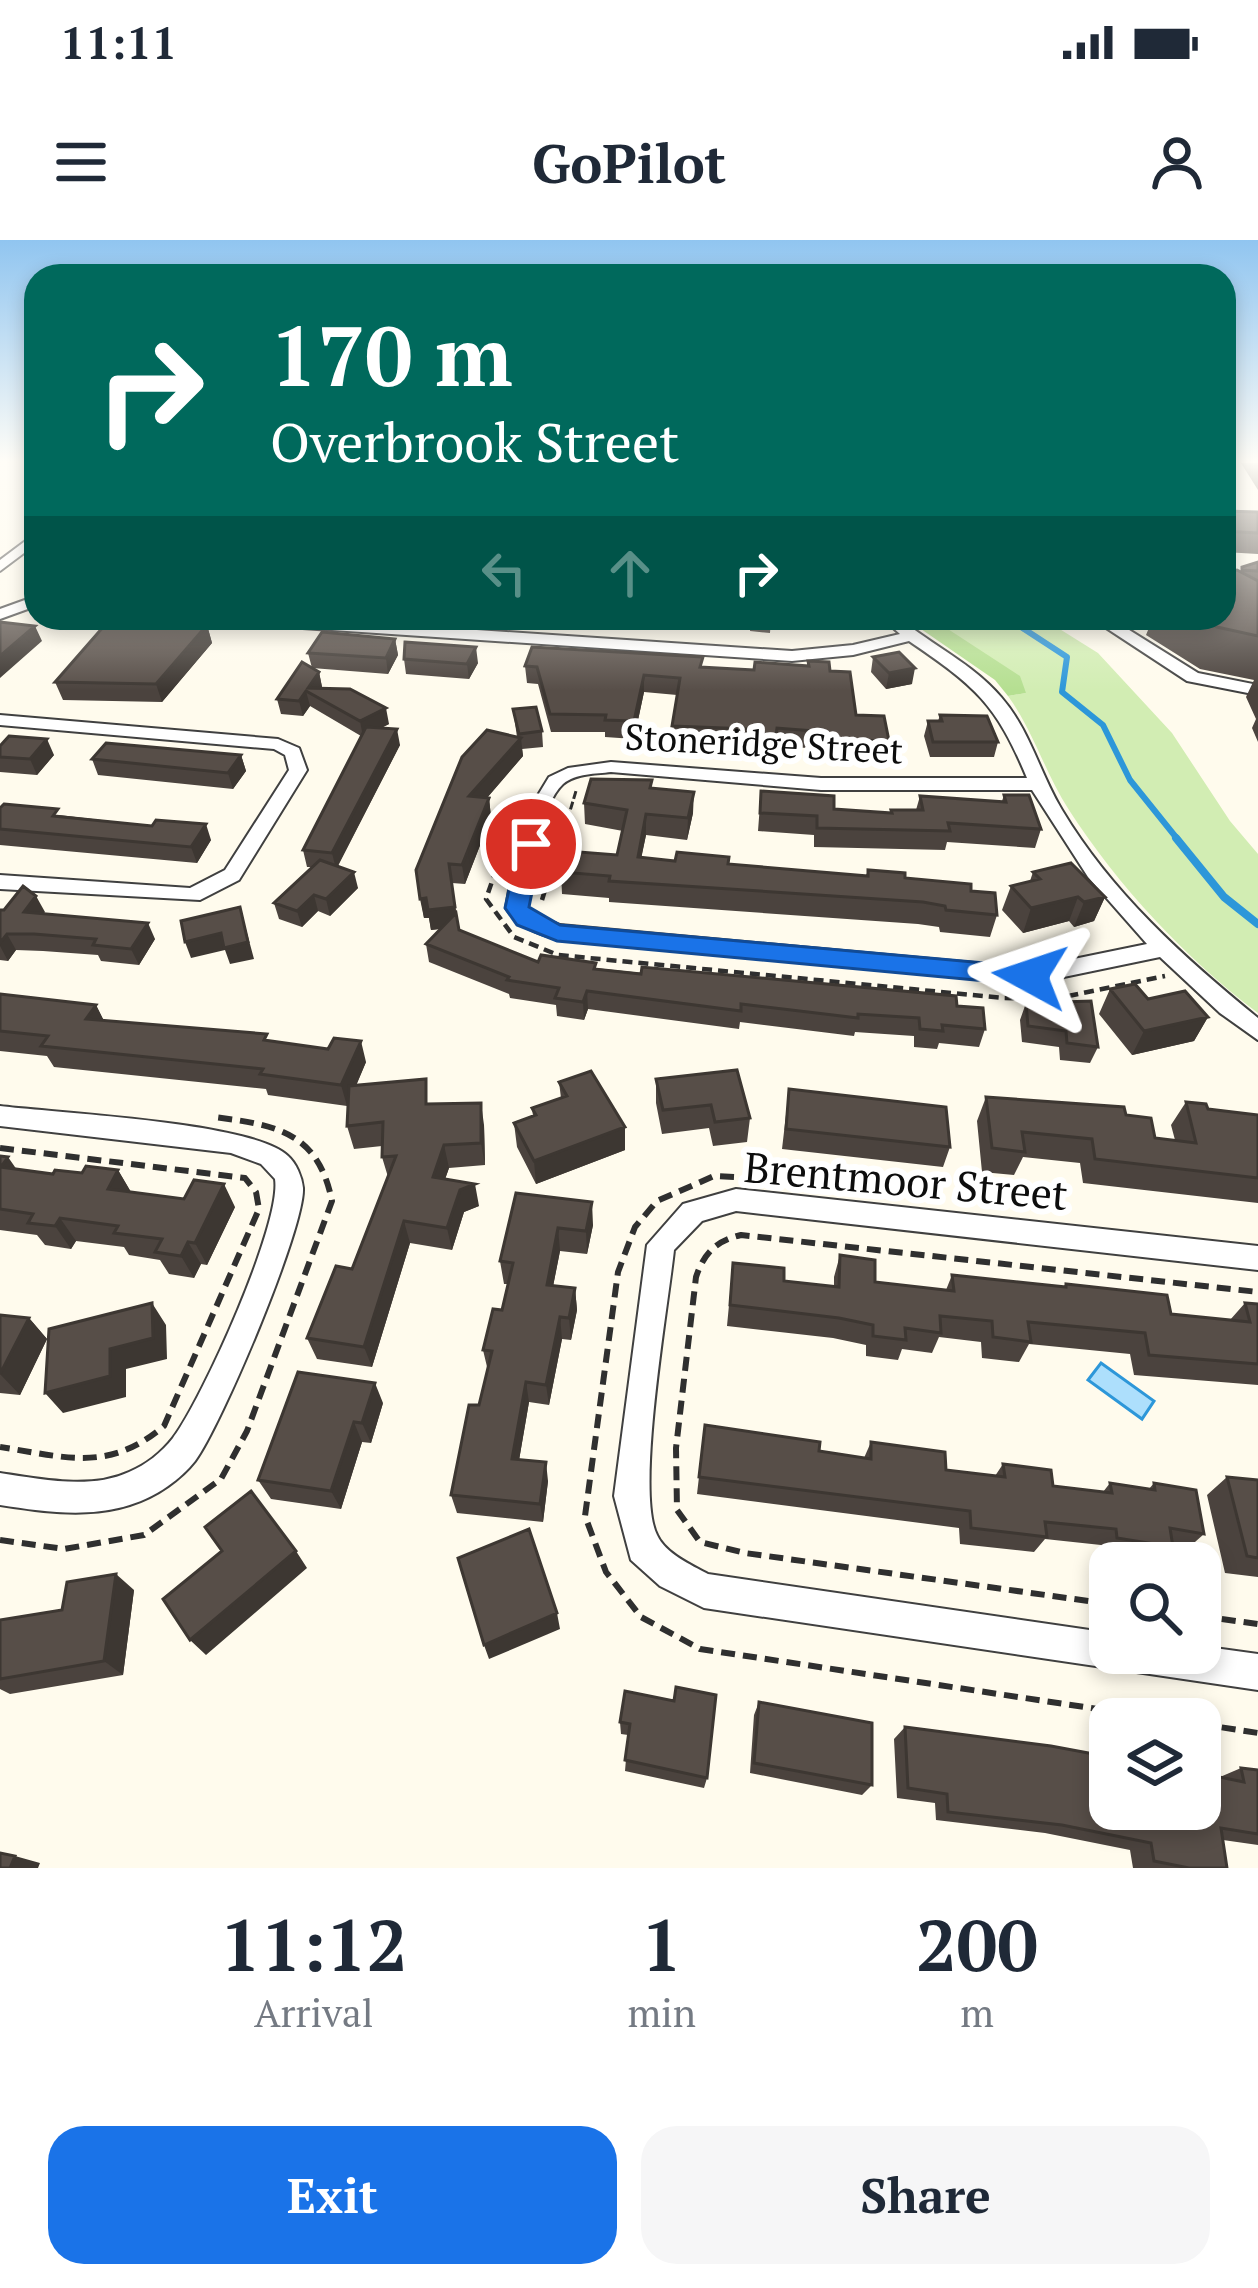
<!DOCTYPE html>
<style>
:root{--surface:#fff;--page:#f6f6f7;--text:#1f2937;--muted:#747a83;--accent:#1a73e8}
body{margin:0;font-family:"PT Serif",serif;background:var(--page);color:var(--text);height:100vh;display:flex;flex-direction:column;font-size:45px;white-space:nowrap}
*{box-sizing:border-box;margin:0}
p{font-size:39px;color:var(--muted)}
.icon{flex:none;width:66px;height:66px;fill:none;stroke:currentColor;stroke-width:2;stroke-linecap:round;stroke-linejoin:round}
.map{position:relative;height:1628px;overflow:hidden}
.details{display:flex;flex-direction:column;background:var(--surface);flex:1}
.details>*{flex:none}
.top-card{position:absolute;left:24px;top:24px;width:1212px;height:366px;border-radius:36px;box-shadow:0 6px 18px #0003;background:#00695c;color:#fff;overflow:hidden}
.controls{position:absolute;left:1089px;top:1302px;display:grid;gap:24px}
.controls a{display:grid;place-items:center;width:132px;height:132px;border-radius:24px;background:var(--surface);box-shadow:0 6px 18px #0003;font-size:60px}
.pin{position:absolute;display:grid;place-items:center;width:102px;height:102px;color:#fff;margin:-51px;border:6px solid #fff;border-radius:50%;box-shadow:0 3px 12px #0007}
.me{position:absolute;width:132px;margin:-66px;rotate:275deg;stroke-linejoin:round;filter:drop-shadow(0 0 9px #0008)}
.turn{display:flex;align-items:center;gap:42px;height:252px;padding:0 48px;font-size:54px}
.turn .icon{width:156px;height:156px;stroke-width:2.5}
.turn b{display:block;font-size:84px;line-height:102px}
.lanes{display:flex;align-items:center;height:114px;padding:0 48px;background:#0003;justify-content:center;gap:60px;direction:ltr}
.lanes .off{opacity:.35}
.eta{display:flex;justify-content:space-evenly;align-items:center;height:204px;text-align:center}
.eta b{font-size:72px;font-weight:800;line-height:84px}
.cta{display:flex;gap:24px;margin-top:auto;padding:24px 48px}
.cta a{flex:1;height:138px;border-radius:36px;background:var(--accent);color:#fff;font-size:48px;font-weight:800;line-height:138px;text-align:center}
.cta a+a{background:var(--page);color:var(--text)}
.status{display:flex;justify-content:space-between;align-items:center;height:84px;padding:0 60px;background:var(--surface);direction:ltr}
.status svg{height:33px;fill:currentColor}
header{display:flex;justify-content:space-between;align-items:center;height:156px;padding:0 48px;background:var(--surface);font-size:54px;font-weight:800}
.map>svg:first-child{display:block}
.green{fill:#d2edb3}
.forest{fill:#b5df91}
.water{fill:#addffc;stroke:#2d97d9;stroke-width:3}
.lines{fill:none;stroke-linecap:round;stroke-linejoin:round}
.stream-far2{stroke:#2d97d9;stroke-width:4.5}
.stream-far1{stroke:#2d97d9;stroke-width:6}
.stream{stroke:#2d97d9;stroke-width:8}
.minor-casing{stroke:#404040;stroke-width:4}
.path-far2{stroke:#2f2f2f;stroke-width:3;stroke-dasharray:8 3;stroke-linecap:butt}
.path-far1{stroke:#2f2f2f;stroke-width:4.5;stroke-dasharray:10 6;stroke-linecap:butt}
.path{stroke:#2f2f2f;stroke-width:6;stroke-dasharray:14 8;stroke-linecap:butt}
.minor{fill:#fff;fill-rule:evenodd}
.wall{fill:#4b433e}
.shaded-wall{fill:#3d3732}
.building{fill:#574e48;stroke:#3d3732;stroke-width:3}
.route{fill:#1a73e8;stroke:#114b97;stroke-width:3}
.labels{text-anchor:middle;dominant-baseline:central;stroke-width:12;stroke-linejoin:round;paint-order:stroke}
.far-street-label{font-size:36px;fill:#0d0d0d;stroke:#fff}
.street-label{font-size:42px;fill:#0d0d0d;stroke:#fff}
</style>
<div class="status"><b>11:11</b><svg viewBox="0 0 49 12"><path d="M0 12V9h3v3zM5 12V6h3v6zM10 12V3h3v9zM15 12V0h3v12zM26 1h20v11H26zM47 4h2v5h-2z"/></svg></div>
<header><svg class="icon" aria-label="menu" viewBox="0 0 24 24"><path d="M4 6h16M4 12h16M4 18h16"/></svg>GoPilot<svg class="icon" aria-label="person" viewBox="0 0 24 24"><circle cx="12" cy="8" r="4"/><path d="M4 21q1-7 8-7t8 7"/></svg></header>
<div class="map">
<svg width="1258" height="1628" viewBox="0 0 1258 1628">
<rect width="100%" height="100%" fill="#fffbed"/>
<path class="green" d="M931,378h111l56,35 74,80 58,88 28,33v159c-72,-54 -140,-127 -189,-203 -24,-37 -35,-78 -61,-114l18,-3z"/>
<path class="forest" d="M905,378h26l89,58 6,17 -18,3 -13,-16z"/>
<path class="water" d="M1101,1123l53,38 -12,18 -54,-39z"/>
<g class="lines">
<path class="stream-far2" d="M1006,378l19,12"/>
<path class="stream-far1" d="M1021,387l46,30 -5,35 41,33 27,55 49,61"/>
<path class="stream" d="M1176,598l48,59 34,27"/>
<g class="minor-casing">
<path id="minor" d="M1224,258l7,4 6,17 -12,-3z
M36,293v11l-36,27v-11z
M36,356v10l-36,13v-10z
M221,378h77l494,33 61,-6 47,-11 -18,-16h17c33,27 74,46 102,79 29,33 39,77 61,113 49,82 122,148 196,208v22l-38,-27 -60,-56 -130,27 -473,-45c-21,-6 -38,-12 -51,-31l8,-47 18,-56 17,-28 19,-9 43,-6 210,16h206c-31,-75 -52,-92 -118,-137l-56,14 -61,6 -563,-38zM611,532l210,18h211l56,87 59,67 -117,24 -470,-43 -27,-11 -5,-7c2,-30 12,-102 35,-123 13,-11 33,-10 48,-12z
M1091,378h19l88,55 60,12v10l-71,-14z
M0,475l278,24 21,9 8,22 -68,110 -39,20 -200,-11v-14l190,13 35,-18 64,-100 -4,-15 -11,-6 -274,-24z
M0,866c55,7 254,16 288,50 8,7 14,21 15,32 2,40 -82,238 -108,273 -7,9 -17,18 -27,25 -51,36 -110,28 -168,19v-32c41,6 90,17 129,-1 17,-7 33,-20 44,-34 29,-38 109,-215 102,-259l-14,-15 -30,-11 -231,-27z
M736,949l522,57v24l-522,-59 -34,10 -28,29c-6,57 -39,242 -17,285 8,18 34,30 51,39l402,59v20h90v-7l58,8v36l-554,-82 -44,-22 -29,-26 -17,-64 33,-251 36,-41z"/>
</g>
<path class="path-far2" d="M506,601l9,-27
M561,601l15,-50"/>
<path class="path-far1" d="M507,598l-21,61 28,38 44,18 446,43 50,1 111,-23
M542,660l19,-62"/>
<path class="path" d="M0,908l245,30 11,14 3,17 -95,217c-56,47 -98,31 -164,21
M734,937l-20,-1 -57,25 -22,26 -17,45 -33,244 21,56 35,45 59,32 464,70
M805,943l42,4
M0,1300l64,9 80,-14 77,-56 26,-48 85,-230c-14,-69 -55,-76 -118,-84
M1110,1364l-365,-51 -45,-11 -23,-32 -1,-62 20,-171c8,-24 20,-36 45,-42l517,57
M1200,1376l58,8
M1200,1484l58,9"/>
<use href="#minor" class="minor"/>
</g>
<path class="wall" d="M1241,223h17v27z
M1224,271l34,1v42l-34,-2z
M1258,322v180l-6,-14 4,-9 -10,-22 8,-17 -54,-11 -54,-34 7,-17h71l18,-51z
M751,378h20l-1,15 -20,-2z
M207,385l5,18 -50,59 -99,-2 -8,-18z
M395,399l3,16 -10,19 -76,-6 7,4 3,15 67,37 -8,4 19,17 -62,121 20,22 -28,28 -12,-5 -16,16 -23,-8 -5,-16 39,-36h-6l-4,-17 58,-114 -51,-30 -7,10 -22,-2 -4,-15 35,-31 -4,-15z
M873,417l39,27 -26,5 -15,-17z
M404,419l74,4 -9,16 -63,-5z
M525,426l177,1 52,3 76,1 26,44 33,26 -3,17 -63,-1 1,-8 -49,-3 -1,7 -28,-2v-5l-74,-2 5,-49 -33,-3 -10,47 -29,-2v-5h-54l-13,-48 -11,-1z
M513,469l29,22 1,16 -21,2 1,7 -36,42h2l2,19 -26,67 -13,-1 7,47 79,32 419,44 28,23 -6,18 -40,-4 -2,6 -23,-2v-11l-59,-4 -1,4 -114,-14 -1,7 -151,-20 -4,11 -27,-4 -1,-11 -46,-7 -1,-4 -80,-32 -3,-18 15,-15 -10,1 -2,-12h-5l-8,-48 101,-133z
M940,475l58,27 -4,15h-64l-6,-21 4,-15h10z
M0,506l54,9 -17,20 -37,-3z
M241,515l5,16 -13,18 -135,-14 -6,-16z
M652,548l41,25 -6,27 -41,-5 -5,23 225,18 2,-6 103,21 26,24 -7,22 -50,-5 -1,-5 -21,-3 -309,-22v-4l-47,-4 -1,-22 56,-17 6,-24 -38,-7 -1,-21z
M761,551l73,18 56,4 1,-3h25l4,-14 82,5 2,-6 37,34 -6,19 -88,-6 -2,8 -131,-3v-12l-56,-4z
M0,568l152,18 59,14 -14,23 -197,-18z
M1033,632l72,25 -11,24 -20,6 -5,-6 -46,12 -21,-23 9,-24 19,-5z
M36,656l8,18 111,25 -16,26 -38,-4 -3,-6 -55,-4 -27,-1 -8,11 -8,-1v-50h4z
M1110,749l38,10 60,18 -14,24 -62,14 -33,-41z
M0,754l96,11 8,16 166,20 96,21 -10,24 75,18 53,21 1,40 -36,3 -4,11 34,27 -15,6 -12,38 -42,-7 -38,124 -55,-8 -10,-21 45,-69 36,-92 -6,-20v-11l-28,3 -7,-23v-20l-79,-11 -2,-6 -212,-22 -7,-11 -47,-5z
M1063,762l35,45 -8,16 -30,-3 -1,-13 -37,-5 -2,-22 6,-17 35,4z
M656,839l94,39 -3,24 -34,4 -4,-18 -47,6 -6,-31z
M559,842l66,45v23l-89,34 -19,-37 -3,-24 19,-7 -1,-8 29,-10z
M789,849l161,58 -7,20 -161,-18z
M986,857l140,18 29,23 20,2 -4,-15 15,-23 22,7 50,6v88l-175,-20 -3,-20 -57,-6 -9,18 -32,-3 -5,-51z
M0,916l16,13 37,5 65,-4 13,22 104,15 -28,58 -6,-1 -7,14 -25,-4 -9,-14 -31,-5 -5,-8 -48,-6 -5,8 -26,-4 -8,-10 -37,-5z
M516,953l77,32 -6,29 -27,-3 -7,35 22,2 2,22 -6,30 -9,-1 -13,66 -20,-3 -10,58 29,21 -5,41 -86,-9 -6,-18 28,-90 9,-34 -5,-21 19,-40 6,-26h-4l-4,-23z
M840,1015l35,27 71,8 6,-15 112,12 2,-3 105,30 59,6 15,-17 13,1v81l-124,-10 -4,-21 -101,-10 -10,18 -37,-4 -1,-16 -42,-5 -7,16 -30,-4 -4,11 -32,-4v-11l-33,-7 -106,-12 6,-63 51,18 50,5v-9z
M0,1075l29,3 18,21 -27,56 -20,-2z
M383,1163l-12,40 -9,-1 -21,67 -70,-10 -13,-19z
M705,1185l114,26 45,7 7,-16 75,28 49,6 8,-12 50,22 50,6 7,-9 39,6 5,-6 50,51 -18,16 -13,-2 -17,15 -54,-9 -1,-9 -56,-6 -11,13 -74,-8 -1,-16 -262,-34z
M1227,1237l31,3v97l-33,-4 -18,-78z
M134,1350l-11,85 -113,19 -10,-5v-69l62,-10z
M674,1461l33,77 -3,10 -79,-17 3,-36 -7,-1 -1,-12z
M759,1462l113,83 -10,10 -112,-22 4,-58z
M905,1487l315,50 21,-9 17,2v75l-35,-5 4,28h-94l-3,-18 -85,-17 -109,-13 -1,-17 -38,-5 -3,-59z"/>
<path class="shaded-wall" d="M207,385l5,18 -50,59 -6,-18z
M35,386l7,15 -42,37v-22z
M395,399l3,16 -10,19 -2,-16z
M476,407l2,16 -9,16 -2,-15z
M915,428l-3,16 -26,5 3,-16z
M319,432l3,15 -14,1z
M644,435v17l-10,47v-18z
M306,451l4,15 -7,10 -4,-15z
M386,468l3,16 -26,13 -3,-16z
M397,489l3,16 -64,124 -4,-16z
M521,498l2,18 -51,59 -3,-19z
M47,499l7,16 -17,20 -7,-16z
M241,515l5,16 -13,18 -5,-16z
M694,552l-1,21 -6,27 1,-22z
M489,558l2,19 -26,67 -3,-19z
M646,574v21l-9,44 1,-22z
M206,584l5,16 -14,23 -6,-16z
M354,632l4,16 -28,28 -4,-17z
M314,655l4,16 -16,16 -5,-16z
M36,656l9,16 -12,16 -9,-16z
M1078,657l-9,24 -46,12 8,-25z
M1105,657l-11,24 -20,6 10,-25z
M426,658l29,9 3,19 -27,4 -2,-12h-5l-4,-19z
M240,667l14,52 -24,5 -5,-14 -34,8 -6,-16z
M148,683l7,16 -16,26 -8,-16z
M7,694l9,16 -8,11 -8,-15v-3z
M587,751l1,18 -4,11 -1,-18z
M96,765l11,22 -21,-8z
M1208,777l-14,24 -62,14 12,-24z
M361,801l5,21 -19,44 -6,-21z
M481,863l3,22 1,40 -4,-22z
M625,887v23l-89,34 -2,-23z
M444,905l5,23 -11,31 -5,-22z
M8,917l16,23 -23,-13z
M118,930l14,24 -24,-5z
M224,944l11,23 -28,58 -12,-22z
M475,944l4,22 -15,6 -12,38 -5,-22 13,-38z
M592,962l1,23 -6,29 -1,-23z
M60,978l16,23 -5,8 -16,-23z
M404,981l6,22 -38,124 -8,-20z
M558,988l2,23 -11,56 -2,-22z
M188,1002l13,22 -7,14 -13,-22z
M575,1048l2,22 -6,30 -2,-22z
M152,1063l14,22 1,34 -41,10v28l-63,16 -18,-20 65,-44z
M560,1077l2,22 -13,66 -3,-20z
M29,1078l18,21 -27,56 -20,-21z
M526,1142l3,20 -13,76 -4,-19z
M375,1143l8,20 -12,40 -9,-20z
M354,1182l8,20 -21,67 -10,-18z
M546,1222l2,19 -5,41 -3,-18z
M296,1311l11,17 -101,87 -16,-15z
M116,1334l18,16 -11,85 -19,-14z
M557,1373l3,16 -71,30 -5,-14z
M15,1616l25,7 -2,5h-28z"/>
<path class="building" d="M1224,271l34,1v21l-34,-2z
M1258,322v9l-16,-1v-3z
M1237,330l21,11v55l-41,-9 -16,-9h23v-45z
M111,378l96,7 -51,59 -101,-2z
M0,382l35,4 -35,30z
M322,392l73,7 -9,19 -78,-5z
M405,402l71,5 -9,17 -63,-5z
M532,407l171,10 -3,10 54,3 1,-8 54,4 -1,-5 21,1 1,9 20,1 6,43 28,1 5,25 -63,-2v-7l-49,-4 -1,7 -29,-2 1,-4 -76,-3 8,-48 -36,-3 -10,46 -29,-1 1,-5 -56,-1 -13,-47 -12,-1z
M899,412l16,16 -26,5 -16,-16z
M302,422l17,10 -11,16 42,1 36,19 -26,13 -54,-30 -7,10 -22,-2z
M536,467l6,24 -23,3 -6,-25z
M940,475l47,1 11,26h-65l-5,-21h14z
M366,487l31,2 -65,124 -29,-3z
M487,490l34,8 -52,58 20,2 -27,67 -13,-1 6,43 -27,3 -2,-12 -6,1 -4,-29 46,-113z
M9,496l38,3 -17,20 -30,-2v-11z
M106,503l135,12 -13,18 -136,-14z
M591,539l61,1 -2,8 44,4 -6,26 -42,-4 -8,43 37,4 2,-9 52,5 -1,7 140,12v-6l37,3v5l66,6v7l24,2 2,22 -51,-5 -1,-4 -22,-4 -314,-21 1,-5 -49,-4 6,-21 50,4 10,-45 -43,-7z
M761,551l73,5v13l58,4 -1,-3h32l-3,-14 86,6 -2,-7h25l12,34 -93,-6 2,8 -133,-3v-12l-57,-3z
M4,564l54,5 -5,7 99,10 4,-6 50,4 -15,23 -191,-18v-21z
M320,620l34,12 -28,27 -12,-4 -17,16 -23,-8z
M1071,623l34,34 -21,5 -6,-5 -47,11 -20,-22 29,-7 -7,-7z
M23,646l13,10 -12,16 124,11 -17,26 -38,-4 3,-6 -62,-5h-27l-7,9v-33h4z
M240,667l8,35 -24,6 -3,-15 -36,9 -4,-21z
M456,673l3,17 79,32 3,-7 55,8 -2,6 47,5 1,-7 314,29 1,10 26,2 2,21 -43,-4 1,6 -23,-2 -1,-11 -61,-4v4l-117,-14v7l-154,-20 -4,11 -28,-4 4,-10 -52,-8 2,-3 -83,-33z
M1135,744l13,15 37,-8 23,26 -64,14 -34,-42z
M0,754l96,11 -10,14 181,15 -3,6 64,9 6,-11 27,3 -20,44 -81,-11 3,-5 -222,-23 7,-10 -48,-5z
M1091,761l7,46 -31,-4 -1,-12 -38,-5 -2,-23 38,5 -1,-6z
M737,830l13,48 -35,4 -4,-17 -48,5 -7,-31z
M591,831l34,56 -91,34 -20,-38 22,-8 -4,-7 35,-12 -8,-14z
M426,839v25l55,-1v40l-37,2 -11,32 42,7 -15,6 -13,38 -43,-7 -40,126 -57,-9 29,-72 16,3 44,-113 -14,1 1,-35 -36,4 2,-40z
M789,849l157,18 4,40 -164,-18z
M986,857l138,10 2,8 25,3 4,20 41,5 -10,-41 20,2 2,5 50,6v63l-163,-19 -3,-20 -70,-7 3,20 -33,-4z
M0,916l8,1 -7,10 52,7 2,-4 27,3 4,-7 32,4 -10,19 76,10 10,-19 30,4 -29,59 -7,-1 -7,14 -26,-4 7,-13 -48,-6 4,-7 -58,-8 -5,8 -27,-3 5,-9 -33,-5z
M516,953l76,9 -6,29 -28,-3 -11,57 28,3 -6,30 -9,-1 -14,68 -20,-3 -14,77 34,3 -6,42 -89,-9 18,-90h10l13,-54 -9,-1 10,-41 9,1 11,-47 -13,-2z
M840,1015l35,5v22l79,9 -2,-16 114,12v-3l101,11 4,19 79,8 -5,-19 13,1v60l-109,-9 -4,-22 -117,-11 3,20 -38,-5 -1,-16 -52,-5 1,17 -36,-5 1,12 -33,-4v-11l-34,-7 -109,-13 3,-42 51,5v13l55,6z
M152,1063l1,35 -43,11v27l-65,17 4,-64z
M0,1075l29,3 -29,56z
M298,1132l77,11 -13,40 -8,-1 -23,69 -73,-11z
M705,1185l115,17 -1,9 52,8v-17l74,10 1,18 59,7 -2,-13 48,6 2,16 59,7 -2,-10 45,7 -1,-7 42,7 8,44 -34,-6 3,19 -56,-9 -1,-9 -71,-7 2,15 -76,-9 -1,-17 -271,-34z
M1227,1237l31,3v78l-11,-2z
M251,1251l45,60 -106,89 -27,-41 59,-48 -17,-24z
M529,1289l28,84 -73,32 -26,-87z
M116,1334l-12,87 -104,18v-59l62,-10 5,-28z
M676,1447l40,8 -9,83 -82,-18 5,-36 -10,-2 5,-31 49,10z
M759,1462l113,21v62l-118,-22z
M905,1487l146,19 59,11v52h90v-36l44,9 -3,-14 17,2v64l-37,-6 6,40h-38l-35,-7 -3,-18 -89,-18 -114,-13 -1,-18 -39,-6z
M0,1613l15,3 -5,12h-10z"/>
<linearGradient id="sky" x2="0" y2="1"><stop stop-color="#90c5f0"/><stop offset="0.49" stop-color="#fffdf7"/><stop offset="1" stop-color="#fffdf7" stop-opacity="0"/></linearGradient>
<rect width="1258" height="451" fill="url(#sky)"/>
<path class="route" d="M531,597l11,7 -13,63 31,18 470,42 13,9 -13,9 -473,-44 -40,-16 -12,-17 14,-64z"/>
<g class="labels">
<g class="far-street-label">
<text transform="translate(764 503) rotate(3)">Stoneridge Street</text>
</g>
<g class="street-label">
<text transform="translate(906 940) rotate(5)">Brentmoor Street</text>
</g>
</g>
</svg>
<div class="controls">
<a><svg class="icon" aria-label="search" viewBox="0 0 24 24"><circle cx="10" cy="10" r="6"/><path d="M15 15l6 6"/></svg></a>
<a><svg class="icon" aria-label="layers" viewBox="0 0 24 24"><path d="M12 4l9 5-9 5-9-5zM3 14l9 5 9-5"/></svg></a>
</div>
<div class="pin" style="left:531px;top:604px;background:#d93025"><svg class="icon" aria-label="arrive" viewBox="0 0 24 24"><path d="M6 21V4h12l-3 4 3 4H6"/></svg></div>
<svg class="me" style="left:1030px;top:736px" viewBox="-20 -20 40 40"><path d="M0-17L14 15 0 8-14 15z" fill="#1a73e8" stroke="#fff" stroke-width="4"/></svg>
<div class="top-card">
<div class="turn"><svg class="icon" aria-label="right" viewBox="0 0 24 24"><path d="M7 20v-9h11M14 6l5 5-5 5"/></svg><div><b>170 m</b>Overbrook Street</div></div>
<div class="lanes"><svg class="icon off" aria-label="left" viewBox="0 0 24 24"><path d="M17 20v-9H6M10 6l-5 5 5 5"/></svg><svg class="icon off" aria-label="ahead" viewBox="0 0 24 24"><path d="M12 20V5M6 11l6-6 6 6"/></svg><svg class="icon" aria-label="right" viewBox="0 0 24 24"><path d="M7 20v-9h11M14 6l5 5-5 5"/></svg></div>
</div>
</div>
<section class="details">
<div class="eta">
<div><b>11:12</b><p>Arrival</p></div>
<div><b>1</b><p>min</p></div>
<div><b>200</b><p>m</p></div>
</div>
<div class="cta"><a>Exit</a><a>Share</a></div>
</section>
